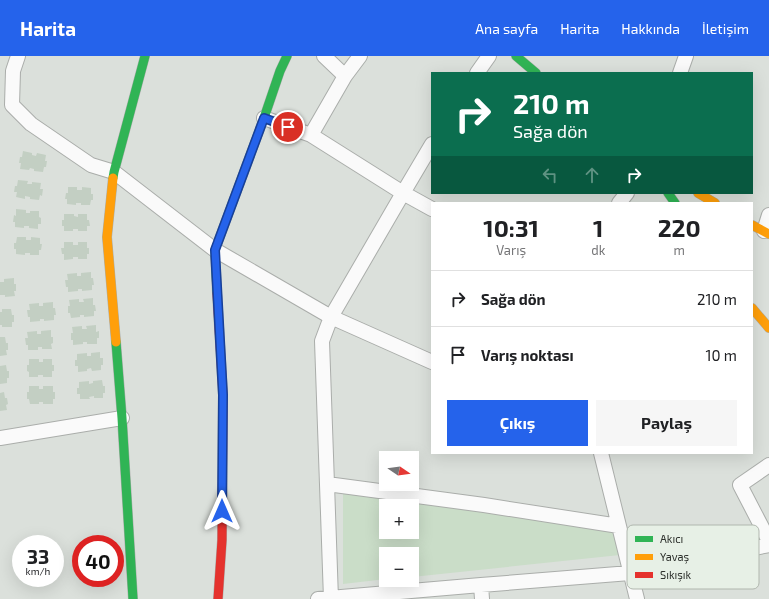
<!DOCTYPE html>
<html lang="tr">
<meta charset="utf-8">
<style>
:root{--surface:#fff;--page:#f6f6f6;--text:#202124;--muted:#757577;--line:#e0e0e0;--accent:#2563eb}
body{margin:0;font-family:"Exo 2",sans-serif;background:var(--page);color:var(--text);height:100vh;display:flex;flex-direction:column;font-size:15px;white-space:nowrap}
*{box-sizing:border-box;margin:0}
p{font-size:13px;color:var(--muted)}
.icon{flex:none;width:22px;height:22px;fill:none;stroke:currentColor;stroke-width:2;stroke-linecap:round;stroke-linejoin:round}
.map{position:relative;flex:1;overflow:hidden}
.sheet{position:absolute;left:431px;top:146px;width:322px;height:252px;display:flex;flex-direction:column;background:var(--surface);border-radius:0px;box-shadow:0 4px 16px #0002}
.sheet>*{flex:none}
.banner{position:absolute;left:431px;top:16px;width:322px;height:122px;border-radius:0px;box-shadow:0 4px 16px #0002;background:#0b6e4f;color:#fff;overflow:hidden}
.needle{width:26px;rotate:103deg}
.controls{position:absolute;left:379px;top:395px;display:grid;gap:8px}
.controls a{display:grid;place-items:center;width:40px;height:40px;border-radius:0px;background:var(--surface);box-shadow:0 4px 16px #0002;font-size:20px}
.speed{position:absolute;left:12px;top:479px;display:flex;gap:8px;font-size:20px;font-weight:700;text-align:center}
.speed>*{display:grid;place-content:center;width:52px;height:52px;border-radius:50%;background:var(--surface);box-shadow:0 4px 16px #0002;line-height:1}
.speed small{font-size:10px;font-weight:400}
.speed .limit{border:6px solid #d22;background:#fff;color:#111}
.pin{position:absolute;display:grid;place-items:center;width:34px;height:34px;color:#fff;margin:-17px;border:2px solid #fff;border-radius:50%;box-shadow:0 1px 4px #0007}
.me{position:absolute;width:44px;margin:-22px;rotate:0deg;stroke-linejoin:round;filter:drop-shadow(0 0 3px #0008)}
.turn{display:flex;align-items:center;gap:14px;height:84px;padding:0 16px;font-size:18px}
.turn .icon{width:52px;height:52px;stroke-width:2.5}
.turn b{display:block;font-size:28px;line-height:34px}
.lanes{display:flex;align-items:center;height:38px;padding:0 16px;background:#0003;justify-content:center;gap:20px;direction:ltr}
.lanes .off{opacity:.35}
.eta{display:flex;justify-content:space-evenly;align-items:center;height:68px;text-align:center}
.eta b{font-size:24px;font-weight:700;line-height:28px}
.action{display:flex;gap:8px;margin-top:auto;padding:8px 16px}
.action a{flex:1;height:46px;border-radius:0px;background:var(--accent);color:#fff;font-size:16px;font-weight:700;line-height:46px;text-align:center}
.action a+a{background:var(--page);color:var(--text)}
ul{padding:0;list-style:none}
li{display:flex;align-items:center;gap:12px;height:56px;padding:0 16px;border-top:1px solid var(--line)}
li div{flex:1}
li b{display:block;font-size:15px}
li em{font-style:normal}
header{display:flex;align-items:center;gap:24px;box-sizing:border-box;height:56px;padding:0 20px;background:var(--accent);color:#fff}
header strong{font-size:19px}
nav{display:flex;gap:22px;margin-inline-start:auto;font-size:14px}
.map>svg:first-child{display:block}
.green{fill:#caddc8;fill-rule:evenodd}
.building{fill:#c3cfc3}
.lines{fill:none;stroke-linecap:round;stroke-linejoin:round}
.street-casing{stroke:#aaadaa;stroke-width:16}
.fast-casing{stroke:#aaadaa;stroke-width:10}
.slow-casing{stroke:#aaadaa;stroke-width:10}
.jam-casing{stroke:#aaadaa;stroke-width:10}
.street{stroke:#fafafa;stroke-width:14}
.fast{stroke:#30b455;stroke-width:9}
.slow{stroke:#ff9f0a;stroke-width:9}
.jam{stroke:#e5322d;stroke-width:9}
.route-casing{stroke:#184099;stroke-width:10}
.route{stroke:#2563eb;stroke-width:7}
.key{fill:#e7f0e6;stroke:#b0b7ae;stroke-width:1}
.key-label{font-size:11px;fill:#2e312d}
</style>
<header>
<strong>Harita</strong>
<nav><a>Ana sayfa</a><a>Harita</a><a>Hakkında</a><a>İletişim</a></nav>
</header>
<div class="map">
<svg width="769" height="543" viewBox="0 0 769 543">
<rect width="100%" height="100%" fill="#dbe0db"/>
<path class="green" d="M343,436l272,37 5,26 -208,22v-23h-26v25l-43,5zM386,450h26v26h-26z"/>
<path class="building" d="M23,95l9,2v2l4,1 1,-3 9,2 -1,6h2l-1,6h-2l-1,5 -9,-1v-2l-4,-1 -1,2 -9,-1 1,-6h-2l1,-6h2z
M18,124l10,1 -1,3h5v-2l9,1 -1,6h3l-1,7 -2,-1 -1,5 -9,-1v-2l-5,-1v3l-9,-2 1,-5h-3l1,-6h2z
M68,131h9v3h5v-3l9,1v6h2v6h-2l-1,5h-9v-2h-5v2l-9,-1v-5h-2l1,-6h2z
M16,153l10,1v3h4v-2h9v6l2,1v6h-3v5l-9,-1v-2h-5v2l-9,-1v-5h-2l1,-7 2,1z
M64,158h10v2l4,1v-3h9v6h2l1,6h-3v5h-9v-2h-5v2h-9v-5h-2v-6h2z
M17,181h9v3h5v-3l9,1v6h2l-1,6h-2v5h-9v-2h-5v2l-9,-1v-5h-2v-6h2z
M64,186h9v3h5v-3h9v6h2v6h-2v5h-9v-2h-5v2l-9,1v-6h-2l-1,-6h3z
M91,216v6h2l1,7h-2v5l-10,1v-2h-4v2l-10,1v-5h-2l-1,-7h3l-1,-6 10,-1v3h4v-3z
M14,222v6h2v7h-2l1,5 -10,1v-2h-5v-13h4v-3z
M93,242v7h2l1,6h-2v5l-10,1v-2h-4v2l-9,1 -1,-5h-2v-7h2l-1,-6 10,-1v3h5l-1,-3z
M53,246v6h2l1,7h-2v5l-10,1v-2h-4v2l-10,1v-5h-2l-1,-7h3l-1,-6 10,-1v3h4v-3z
M2,253h9l1,6h2v7h-2v5h-10v-2h-2v-13h2z
M96,269v7l3,-1v7h-2v6h-10v-2h-4v2l-10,1v-5h-2v-7h2l-1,-6 10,-1v3h5l-1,-3z
M51,274v7h2v6l-2,1 1,5h-10v-2h-4v3h-10v-5h-2l-1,-7h3l-1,-6 10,-1v3h4v-3z
M0,281h5l1,6h2v7h-2l1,5 -7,1z
M100,296v6h3v7h-2v5l-9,1 -1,-3 -4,1v2l-9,1v-6h-3v-6h2v-6l10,-1v3h4v-3z
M29,303h10v3h4v-3h9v6h2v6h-2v6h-9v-2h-5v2h-9v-5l-2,-1v-6h2z
M6,309l1,6h2v7h-2v5l-7,1v-18z
M102,324l1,6h2v7h-2v5h-9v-2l-5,1 1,2h-10v-5h-3v-6h2v-6l10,-1v3l4,-1v-2z
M29,330h10v3h4v-3h10v6h2v7h-2v5h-10v-2h-4v2h-9l-1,-5h-2v-7h2z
M4,336l1,6h2l1,6 -2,1 1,5 -7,1v-18z"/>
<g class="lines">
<g class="street-casing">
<path id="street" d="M18,0l-5,15 -1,34 19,19 60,41 23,7 101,78 116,67 101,45
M324,0l21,20
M477,17l12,-17
M680,17l6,-17
M264,62l47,17 92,58 29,16
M311,79l34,-59 15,-20
M619,147l8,-10
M764,175l5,-16
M0,382l122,-20
M601,397l36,146
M769,409l-29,20 29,56
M327,428l157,21 135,21
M481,529l1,14
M318,543l163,-14 149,-12 139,-28
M331,543l-9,-258 9,-24 72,-124 29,-49"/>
</g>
<g class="fast-casing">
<path id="fast" d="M516,0l20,17
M113,122l1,-6 31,-116
M668,137l7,10
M217,237l-2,-43 49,-132 16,-47 7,-15
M116,286l6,76 11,181"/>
</g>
<g class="slow-casing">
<path id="slow" d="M113,122l-6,59 9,105
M698,137l17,10
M752,169l17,9
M752,252l17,20"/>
</g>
<g class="jam-casing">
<path id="jam" d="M217,237l6,102 -1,145 -4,59"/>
</g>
<use href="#street" class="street"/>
<use href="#fast" class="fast"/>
<use href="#slow" class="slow"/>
<use href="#jam" class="jam"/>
</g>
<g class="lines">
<g class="route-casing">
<path id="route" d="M222,455l1,-116 -8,-145 49,-132 24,9"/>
</g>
<use href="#route" class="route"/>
</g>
<rect x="627" y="469" width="132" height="64" rx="6" class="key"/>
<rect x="635" y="480" width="18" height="6" fill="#30b455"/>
<rect x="635" y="498" width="18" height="6" fill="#ff9f0a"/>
<rect x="635" y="516" width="18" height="6" fill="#e5322d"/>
<g class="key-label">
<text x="660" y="487">Akıcı</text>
<text x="660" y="505">Yavaş</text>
<text x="660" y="523">Sıkışık</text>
</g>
</svg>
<div class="controls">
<a><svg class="needle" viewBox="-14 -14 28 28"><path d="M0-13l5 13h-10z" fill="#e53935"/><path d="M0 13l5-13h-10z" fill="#757577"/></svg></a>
<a>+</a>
<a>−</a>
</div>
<div class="speed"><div>33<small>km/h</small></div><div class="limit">40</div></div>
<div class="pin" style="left:288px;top:71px;background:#d93025"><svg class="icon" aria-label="arrive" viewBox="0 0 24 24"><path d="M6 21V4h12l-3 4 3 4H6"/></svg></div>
<svg class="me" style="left:222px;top:455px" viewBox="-20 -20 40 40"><path d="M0-17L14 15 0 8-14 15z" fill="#2563eb" stroke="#fff" stroke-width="4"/></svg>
<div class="banner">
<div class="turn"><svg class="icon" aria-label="right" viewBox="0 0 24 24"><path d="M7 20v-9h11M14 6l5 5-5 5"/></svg><div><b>210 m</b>Sağa dön</div></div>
<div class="lanes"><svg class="icon off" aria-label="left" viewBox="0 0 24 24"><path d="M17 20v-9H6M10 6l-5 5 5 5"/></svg><svg class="icon off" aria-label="ahead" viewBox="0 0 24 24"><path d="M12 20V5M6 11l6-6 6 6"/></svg><svg class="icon" aria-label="right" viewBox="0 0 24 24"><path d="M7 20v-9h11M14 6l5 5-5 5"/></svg></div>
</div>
<section class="sheet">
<div class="eta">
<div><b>10:31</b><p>Varış</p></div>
<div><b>1</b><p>dk</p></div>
<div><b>220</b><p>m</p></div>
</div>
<ul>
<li><svg class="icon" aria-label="right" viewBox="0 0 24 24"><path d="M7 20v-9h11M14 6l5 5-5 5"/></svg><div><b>Sağa dön</b></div><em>210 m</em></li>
<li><svg class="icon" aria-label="arrive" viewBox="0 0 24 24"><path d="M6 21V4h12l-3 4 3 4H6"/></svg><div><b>Varış noktası</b></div><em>10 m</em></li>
</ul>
<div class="action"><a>Çıkış</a><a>Paylaş</a></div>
</section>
</div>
